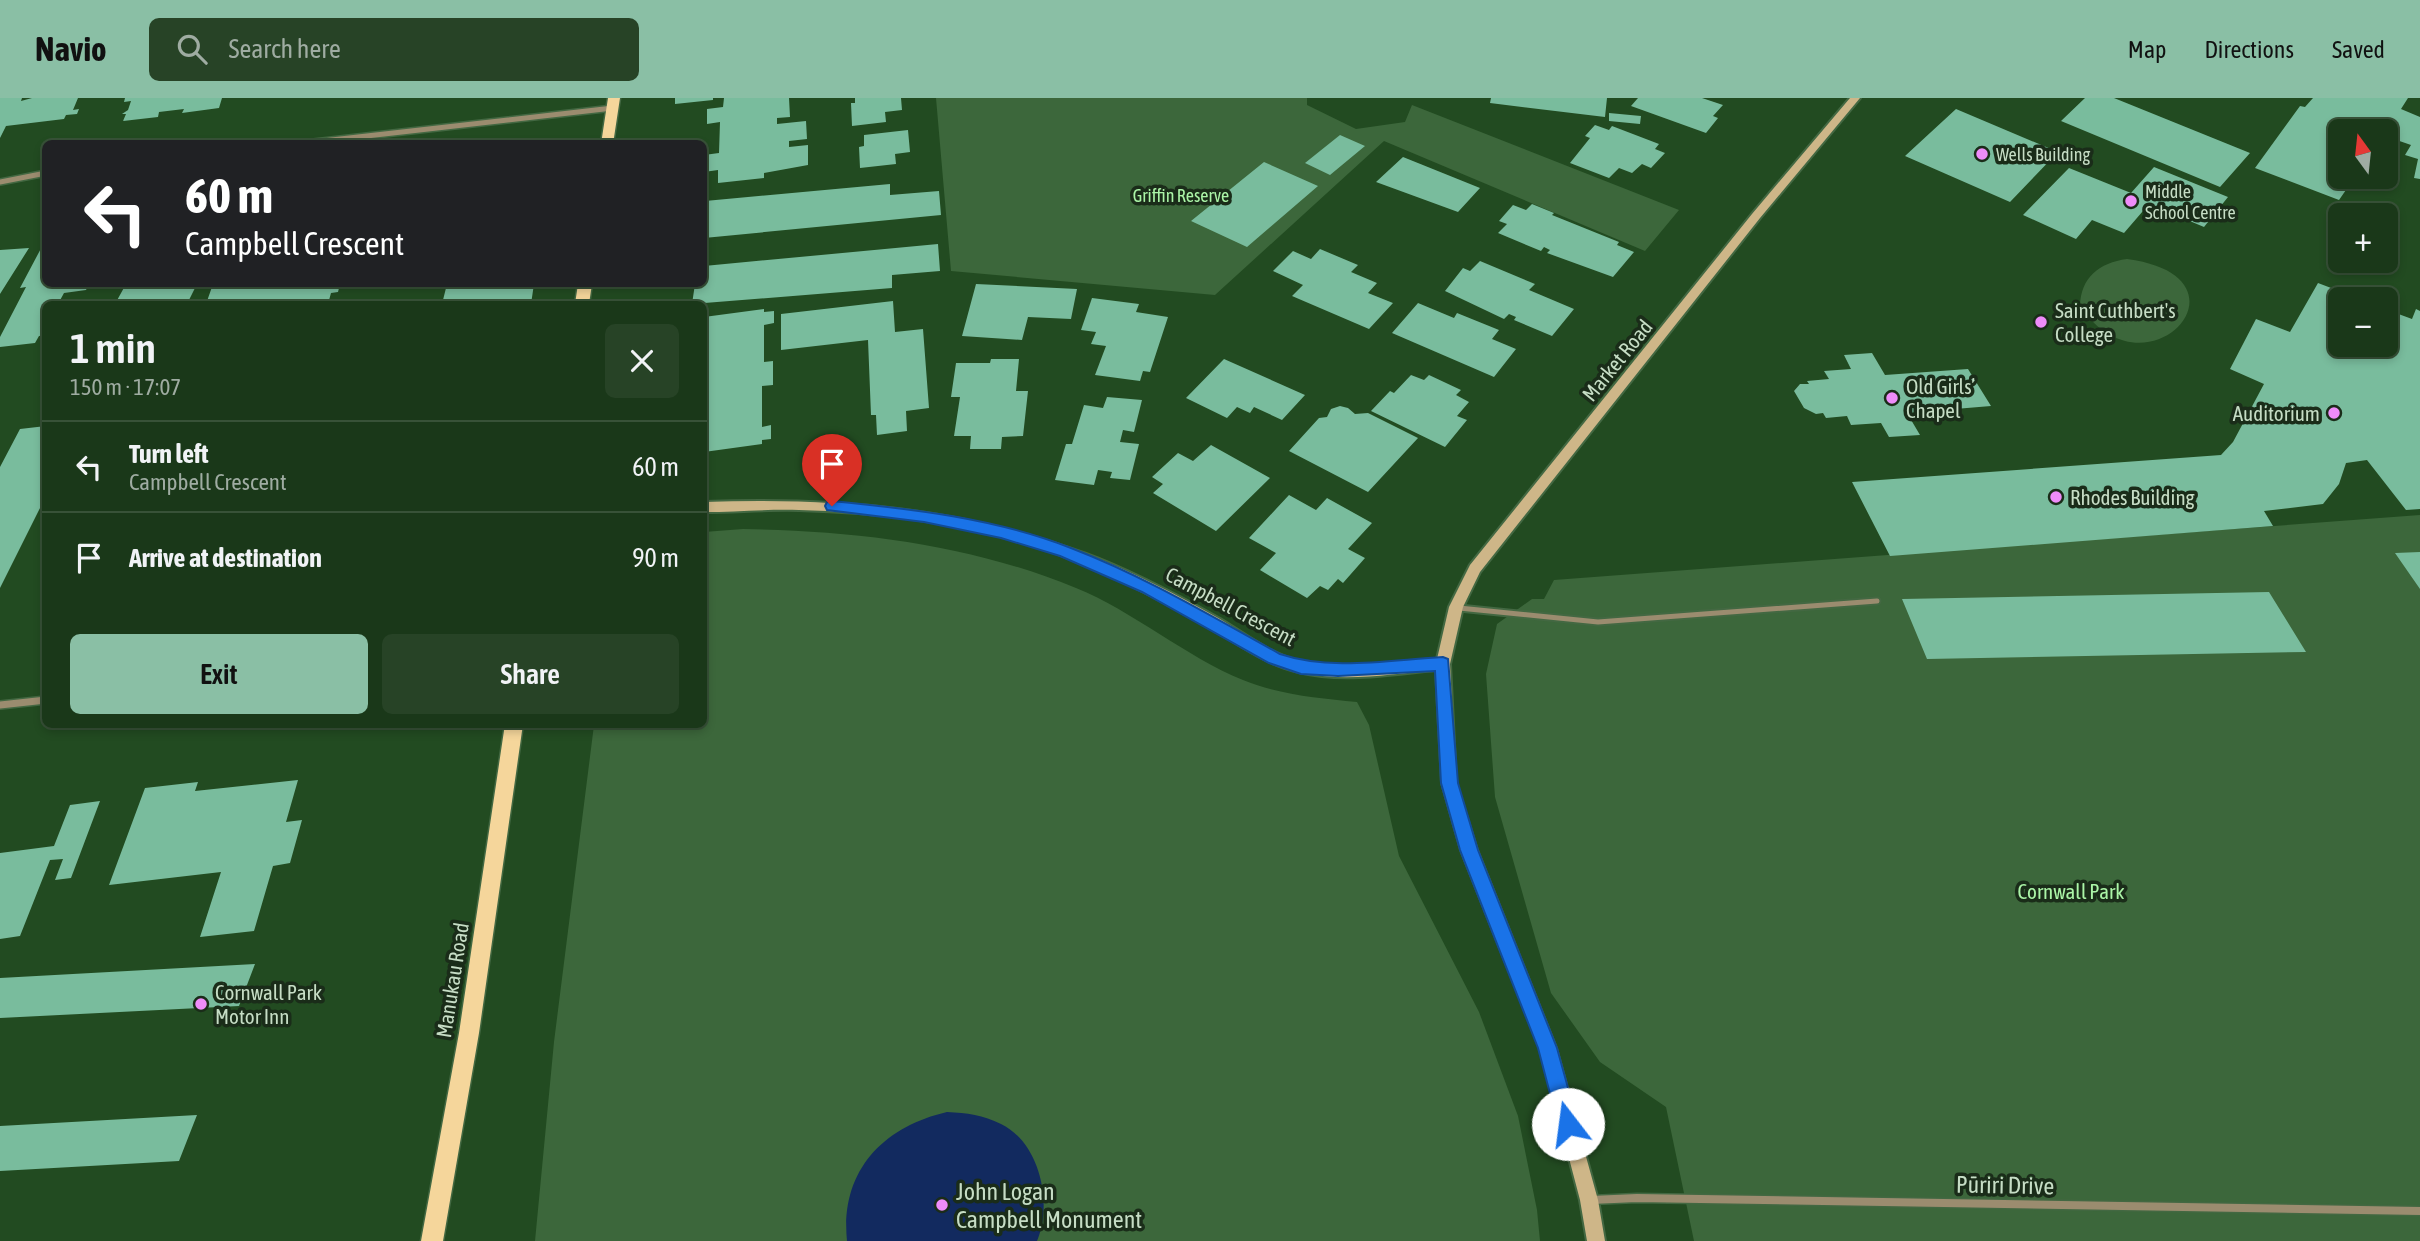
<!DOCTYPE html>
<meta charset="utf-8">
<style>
:root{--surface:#1a3819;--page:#274326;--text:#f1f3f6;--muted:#9faca2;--line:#385238;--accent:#8abfa5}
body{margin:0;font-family:"Asap Condensed",sans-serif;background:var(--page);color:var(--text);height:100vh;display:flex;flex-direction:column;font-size:26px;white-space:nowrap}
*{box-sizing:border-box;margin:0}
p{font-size:23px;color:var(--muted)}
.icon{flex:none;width:38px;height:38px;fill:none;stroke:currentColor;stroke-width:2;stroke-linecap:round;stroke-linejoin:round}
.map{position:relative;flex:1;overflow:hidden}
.details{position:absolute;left:42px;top:203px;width:665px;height:427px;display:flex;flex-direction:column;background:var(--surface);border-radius:10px;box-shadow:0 4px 10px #0003,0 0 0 2px var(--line)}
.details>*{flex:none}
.hud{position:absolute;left:42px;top:42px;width:665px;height:147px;border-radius:10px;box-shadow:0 4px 10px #0003,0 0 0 2px var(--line);background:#202124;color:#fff;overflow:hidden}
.needle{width:46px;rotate:345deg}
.buttons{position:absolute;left:2328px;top:21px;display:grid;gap:14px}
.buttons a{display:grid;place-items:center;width:70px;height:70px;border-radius:10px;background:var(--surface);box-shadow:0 4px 10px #0003,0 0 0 2px var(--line);font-size:35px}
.pin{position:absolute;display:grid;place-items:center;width:60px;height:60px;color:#fff;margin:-72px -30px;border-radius:50% 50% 50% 0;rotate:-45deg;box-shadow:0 0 7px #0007}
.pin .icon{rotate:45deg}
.me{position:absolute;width:77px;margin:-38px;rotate:345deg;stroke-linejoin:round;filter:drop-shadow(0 0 5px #0008)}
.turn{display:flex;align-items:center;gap:24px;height:147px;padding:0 28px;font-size:32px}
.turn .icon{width:91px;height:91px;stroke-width:2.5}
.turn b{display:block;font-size:49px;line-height:60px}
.round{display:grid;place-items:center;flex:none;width:74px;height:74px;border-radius:10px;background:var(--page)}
.head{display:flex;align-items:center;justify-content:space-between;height:119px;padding:0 28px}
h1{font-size:42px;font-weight:600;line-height:52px}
.primary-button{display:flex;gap:14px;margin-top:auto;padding:14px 28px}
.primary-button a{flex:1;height:80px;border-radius:10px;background:var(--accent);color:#111;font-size:28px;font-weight:600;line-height:80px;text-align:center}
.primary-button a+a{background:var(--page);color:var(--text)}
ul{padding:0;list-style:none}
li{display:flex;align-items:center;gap:21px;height:91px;padding:0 28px;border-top:2px solid var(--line)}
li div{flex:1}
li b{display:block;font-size:26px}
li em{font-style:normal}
header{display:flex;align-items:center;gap:42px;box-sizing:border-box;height:98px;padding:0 35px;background:var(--accent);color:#111}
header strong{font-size:33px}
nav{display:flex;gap:38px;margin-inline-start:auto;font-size:24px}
.search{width:490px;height:63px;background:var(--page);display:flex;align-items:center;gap:18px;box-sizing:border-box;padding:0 24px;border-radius:10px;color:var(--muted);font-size:26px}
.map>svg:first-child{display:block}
.green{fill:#3c673b}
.water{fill:#122a5f}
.building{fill:#79bc9d}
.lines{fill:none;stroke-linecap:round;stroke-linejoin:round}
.service-casing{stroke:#436842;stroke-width:9}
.minor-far2-casing{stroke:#436842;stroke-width:8}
.minor-far1-casing{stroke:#436842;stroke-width:10}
.minor-casing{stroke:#436842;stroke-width:11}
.secondary-casing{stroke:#436842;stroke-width:4}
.primary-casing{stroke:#436842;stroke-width:3}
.service{stroke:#9b8c6f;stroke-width:5}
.minor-far2{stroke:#9b8c6f;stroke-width:5}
.minor-far1{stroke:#9b8c6f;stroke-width:7}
.minor{stroke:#9b8c6f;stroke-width:8}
.secondary{fill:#ceb688;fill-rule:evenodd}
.primary{fill:#f5d69b;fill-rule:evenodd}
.route{fill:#1a73e8;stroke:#114b97;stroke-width:2}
.poi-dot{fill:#ee8cf9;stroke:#1a2c19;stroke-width:2.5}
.labels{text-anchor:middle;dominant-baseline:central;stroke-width:7;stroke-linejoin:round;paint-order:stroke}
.far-poi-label{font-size:18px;fill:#c6ddc5;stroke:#1a2c19;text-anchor:start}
.far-park-label{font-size:18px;fill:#abf5a7;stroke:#1a2c19}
.poi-label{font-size:21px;fill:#c6ddc5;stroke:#1a2c19;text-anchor:start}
.street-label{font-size:21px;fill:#c6ddc5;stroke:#1a2c19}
.park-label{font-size:21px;fill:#abf5a7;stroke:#1a2c19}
.near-street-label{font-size:24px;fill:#c6ddc5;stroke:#1a2c19}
.near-poi-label{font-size:24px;fill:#c6ddc5;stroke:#1a2c19;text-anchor:start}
</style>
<header>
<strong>Navio</strong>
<div class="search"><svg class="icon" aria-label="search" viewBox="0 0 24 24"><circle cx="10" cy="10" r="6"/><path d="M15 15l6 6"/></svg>Search here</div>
<nav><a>Map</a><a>Directions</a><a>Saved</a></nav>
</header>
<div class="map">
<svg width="2420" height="1143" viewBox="0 0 2420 1143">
<rect width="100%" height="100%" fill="#224b21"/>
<path class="green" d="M936,0h371v7l49,24 49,-7 7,-17 267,105 -34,41 -261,-110 -169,154 -264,-24z
M2127,161c135,18 19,145 -47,47 1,-29 19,-43 47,-47z
M2420,417v726h-726l-28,-134 -66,-45 -49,-69 -56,-196 -9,-123 11,-50 35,-25h12l10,-19z
M743,431c114,2 226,15 333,59 57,23 110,69 167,92 37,15 75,18 114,22l12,23 30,131 80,156 39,104 19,94 3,31h-1005l19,-199 40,-317 110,-1v-192z"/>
<path class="water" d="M947,1014c20,1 36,3 54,12 39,19 52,79 36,117h-190c-7,-69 35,-114 100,-129z"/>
<path class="building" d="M0,0h22l-1,3 11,-3h46l-5,12 6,-1 -2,5 -11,1 -2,4 -58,7 -6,12z
M125,0h97l-3,10 -37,5 2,-4 -25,3 -1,5 -35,4 3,-7h-4l6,-4 3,-9 -7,1z
M675,0h38v2l-38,4z
M724,0h65l1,19 -13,1v6l29,-3 1,18 -18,2v6l19,-2v20l-44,8v5l-46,5v-13l-14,2v-17l15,-2 1,-31 -13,2v-15l16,-2z
M855,0h46l1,12 -17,2 1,10 -34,4 -1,-23h4z
M1491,0h116l-2,19 -115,-14z
M1638,0h64l21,7 -10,11 5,2 -12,15 -75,-27z
M2085,0h29l136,55 -30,34 -159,-66z
M2313,0h95l-7,11 19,8v62l-6,-1 4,-19 -13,-4 6,-10 -26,-9v-5h-45v46h15l-16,23 -84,-32 45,-62 5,1z
M1956,11l102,43 -48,50 -105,-46z
M1609,15l32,3 -1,8 -31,-3z
M1595,27l14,5 3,-4 47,18 -4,5 10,4 -14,15 -9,-4 -10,9 -13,-5 -10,10 -39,-15 20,-25 -5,-2z
M908,32l2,22 -15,2 1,10 -36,4 -1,-21 5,-1v-11z
M1340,37l25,11 -35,29 -25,-12z
M1403,59l77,31 -22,24 -82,-30z
M1264,64l54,24 -71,61 -56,-26z
M2154,69l74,30 -24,30 -55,-23 -25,29 -32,-13 -16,19 -53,-24 46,-47 62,25z
M890,86v11l49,-4 2,24 -237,23 1,-37z
M1532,106l22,9 -2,2 67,27 -2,3 17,7 -21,25 -66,-24 3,-3 -6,-3 -3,4 -43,-18 9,-9 -8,-3 14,-16 13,5z
M46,141v45h43l-3,6 -22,3 -6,11h-12v31l-7,1 -4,7 -35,4v-10l26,-50 -6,1z
M938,146l2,27 -48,4v13l-200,16 3,-20h9v-18z
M29,150l-29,46v-44z
M1320,151l38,16 -7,7 26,11 -9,10 25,10 -24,26 -77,-33 11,-11 -30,-14 20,-20 18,8z
M1480,163l55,23 -6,6 45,19 -22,27 -38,-16 2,-3 -7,-3 -5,5 -59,-28 18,-23 7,3z
M2318,185l42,16h-20v46h45v-36l27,10 4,-10 4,2v198l-14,1 -39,-50 -21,3 -7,21 -16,20 -59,7 9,15 -383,30 -38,-74 369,-27 12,-13 31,-58 -34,-15 26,-50 34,13z
M126,186h71l-10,20h-72z
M213,186h127l-2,8 -7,1 -3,11h-122z
M447,186h87l-3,20h-89z
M976,186l101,5 -6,30 -43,-2 -6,23 -60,-4z
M1092,200l47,6 -3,8 32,5 -18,55 -7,-1 -3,10 -45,-6 11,-29 -15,-2 5,-12 -15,-2z
M893,203l2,31 28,-3 6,79 -23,3 1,20 -30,4 -1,-20h-5l-3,-75 -87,10v-36z
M1418,205l36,15 3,-5 42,17 -7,9 24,10 -22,28 -102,-44z
M764,211v3l10,-1v12l-10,2v37l9,-1v24l-11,1v41l9,-2v14l-9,1v4l-58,8v-135z
M1872,255l13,22 83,-6 23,37 -84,7 13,22 -31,2 -8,-14 -30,2 -4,-9 -21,2 -3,-5 -7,1 -12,-6 -10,-17 6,-7h9l-2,-3 22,-2 -5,-8 27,-2 -7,-14z
M991,261h28l-3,32h12l-5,45 -21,1 -1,12h-31l1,-13h-17l6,-39h-9l5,-34h34z
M1224,261l81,36 -23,25 -28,-13 -4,6 -13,-6 -10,11 -41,-20z
M1411,277l13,5 5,-5 32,15 -5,5 13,7 -12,14 10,4 -22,27 -74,-36 19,-20 4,2z
M1107,299l35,3 -8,32 -11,-2 -3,12 19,2 -9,36 -20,-2 2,-6 -14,-2 -4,15 -39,-5 11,-36h6l12,-39 19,3z
M1340,308l8,2 7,6 13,-1 50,25 -50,54 -79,-41 30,-33 8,-1 4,-8z
M46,328v70l-46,92v-121l20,-38z
M1211,347l59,33 -54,53 -63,-38 10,-9 -11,-7 26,-24 15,8z
M1289,397l27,15 11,-12 45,25 -24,26 17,9 -22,25 -5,-4 -10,11 -8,-4 -13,12 -47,-28 16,-17 -27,-15z
M2420,454v37l-25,-36z
M2269,494l37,60 -379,7 -25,-60z
M298,682l-12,42 16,-2 -12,43 -17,3 -19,65 -54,6 21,-65 -112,13 36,-97 53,-6 -3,9z
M100,703l-29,77 -16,2 8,-21 -13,1 -30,76 -20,3v-86l54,-7 16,-41z
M255,866l-16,42 -239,12v-40z
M197,1017l-18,46 -179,10v-45z"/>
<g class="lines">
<g class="service-casing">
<path id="service" d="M1459,510l139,14 279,-21"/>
</g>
<g class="minor-far2-casing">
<path id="minor-far2" d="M296,46l317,-36
M0,84l46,-9"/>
</g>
<g class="minor-far1-casing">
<path id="minor-far1" d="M0,607l46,-5"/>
</g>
<g class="minor-casing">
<path id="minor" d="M1591,1102l46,-2 783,13"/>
</g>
<g class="secondary-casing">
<path id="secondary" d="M1850,0h10l-100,120 -280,354 -17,35 -13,57 6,119 21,67 79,198 42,152 7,41h-18l-7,-41 -40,-152 -79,-198 -19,-67 -6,-113c-45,4 -93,13 -137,2 -36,-8 -64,-31 -95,-48 -54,-30 -109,-59 -169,-78 -76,-24 -156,-34 -236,-36 -32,-1 -64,2 -95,2v-10c131,-5 258,6 382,52 46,17 91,41 134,65 25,15 50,35 79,42 45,10 93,1 138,-2l12,-52 21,-42 282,-351z"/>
</g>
<g class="primary-casing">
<path id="primary" d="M608,0h12l-7,46h-12z
M578,186h14l-3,20h-14z
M505,626h18l-44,309 -36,208h-22l38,-208z"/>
</g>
<use href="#service" class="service"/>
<use href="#minor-far2" class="minor-far2"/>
<use href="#minor-far1" class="minor-far1"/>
<use href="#minor" class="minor"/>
<use href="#secondary" class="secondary"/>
<use href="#primary" class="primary"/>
</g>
<path class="route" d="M832,403c80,8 163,17 239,47 73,28 140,68 209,106 51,17 109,6 163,3l5,2 10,124 20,67 79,198 21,76 -3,7 -7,3 -7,-3 -3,-7 -20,-76 -78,-198 -19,-67 -6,-112 -97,5 -37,-2 -32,-11 -127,-71 -82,-36 -59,-18 -77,-16 -97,-12 -2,-4 2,-4z"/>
<g class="poi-dot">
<circle cx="1982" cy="56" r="7"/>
<circle cx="2131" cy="103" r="7"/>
<circle cx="2041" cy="224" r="7"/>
<circle cx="1892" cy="300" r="7"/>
<circle cx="2334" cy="315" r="7"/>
<circle cx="2056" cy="399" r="7"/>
<circle cx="201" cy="906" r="7"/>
<circle cx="942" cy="1107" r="7"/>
</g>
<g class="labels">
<g class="far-poi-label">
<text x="1996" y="56">Wells Building</text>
<text x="2145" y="93">Middle<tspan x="2145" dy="21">School Centre</tspan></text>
</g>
<g class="far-park-label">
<text x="1181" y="97">Griffin Reserve</text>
</g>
<g class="poi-label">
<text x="2055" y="212">Saint Cuthbert's<tspan x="2055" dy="24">College</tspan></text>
<text x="1906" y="288">Old Girls’<tspan x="1906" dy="24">Chapel</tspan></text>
<text x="2320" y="315" text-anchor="end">Auditorium</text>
<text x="2070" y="399">Rhodes Building</text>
<text x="215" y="894">Cornwall Park<tspan x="215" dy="24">Motor Inn</tspan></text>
</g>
<g class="street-label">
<text transform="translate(1617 262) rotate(-51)">Market Road</text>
<text transform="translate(1231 508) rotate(28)">Campbell Crescent</text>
<text transform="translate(452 882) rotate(-81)">Manukau Road</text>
</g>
<g class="park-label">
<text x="2071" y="793">Cornwall Park</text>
</g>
<g class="near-street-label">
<text transform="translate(2005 1087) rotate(1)">Pūriri Drive</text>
</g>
<g class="near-poi-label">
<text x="956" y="1093">John Logan<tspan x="956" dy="28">Campbell Monument</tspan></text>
</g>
</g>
</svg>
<div class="buttons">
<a><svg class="needle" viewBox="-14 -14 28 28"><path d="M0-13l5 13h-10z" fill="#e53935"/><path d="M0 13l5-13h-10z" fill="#9faca2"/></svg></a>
<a>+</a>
<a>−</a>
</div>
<div class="pin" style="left:832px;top:408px;background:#d93025"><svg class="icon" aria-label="arrive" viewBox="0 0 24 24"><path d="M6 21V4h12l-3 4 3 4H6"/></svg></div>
<svg class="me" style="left:1568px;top:1026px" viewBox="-20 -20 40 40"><circle r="19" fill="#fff"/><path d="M0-13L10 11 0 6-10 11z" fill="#1a73e8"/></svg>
<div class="hud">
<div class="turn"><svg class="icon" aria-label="left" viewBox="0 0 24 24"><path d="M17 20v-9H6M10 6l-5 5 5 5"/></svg><div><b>60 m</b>Campbell Crescent</div></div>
</div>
<section class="details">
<div class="head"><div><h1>1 min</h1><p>150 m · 17:07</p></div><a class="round"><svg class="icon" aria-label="close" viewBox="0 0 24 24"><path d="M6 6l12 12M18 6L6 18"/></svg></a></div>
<ul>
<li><svg class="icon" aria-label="left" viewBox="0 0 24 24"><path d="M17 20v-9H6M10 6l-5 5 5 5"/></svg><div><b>Turn left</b><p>Campbell Crescent</p></div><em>60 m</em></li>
<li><svg class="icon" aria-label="arrive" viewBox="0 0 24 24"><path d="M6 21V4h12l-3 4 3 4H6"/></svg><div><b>Arrive at destination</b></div><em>90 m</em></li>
</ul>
<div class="primary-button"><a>Exit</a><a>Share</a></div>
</section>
</div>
